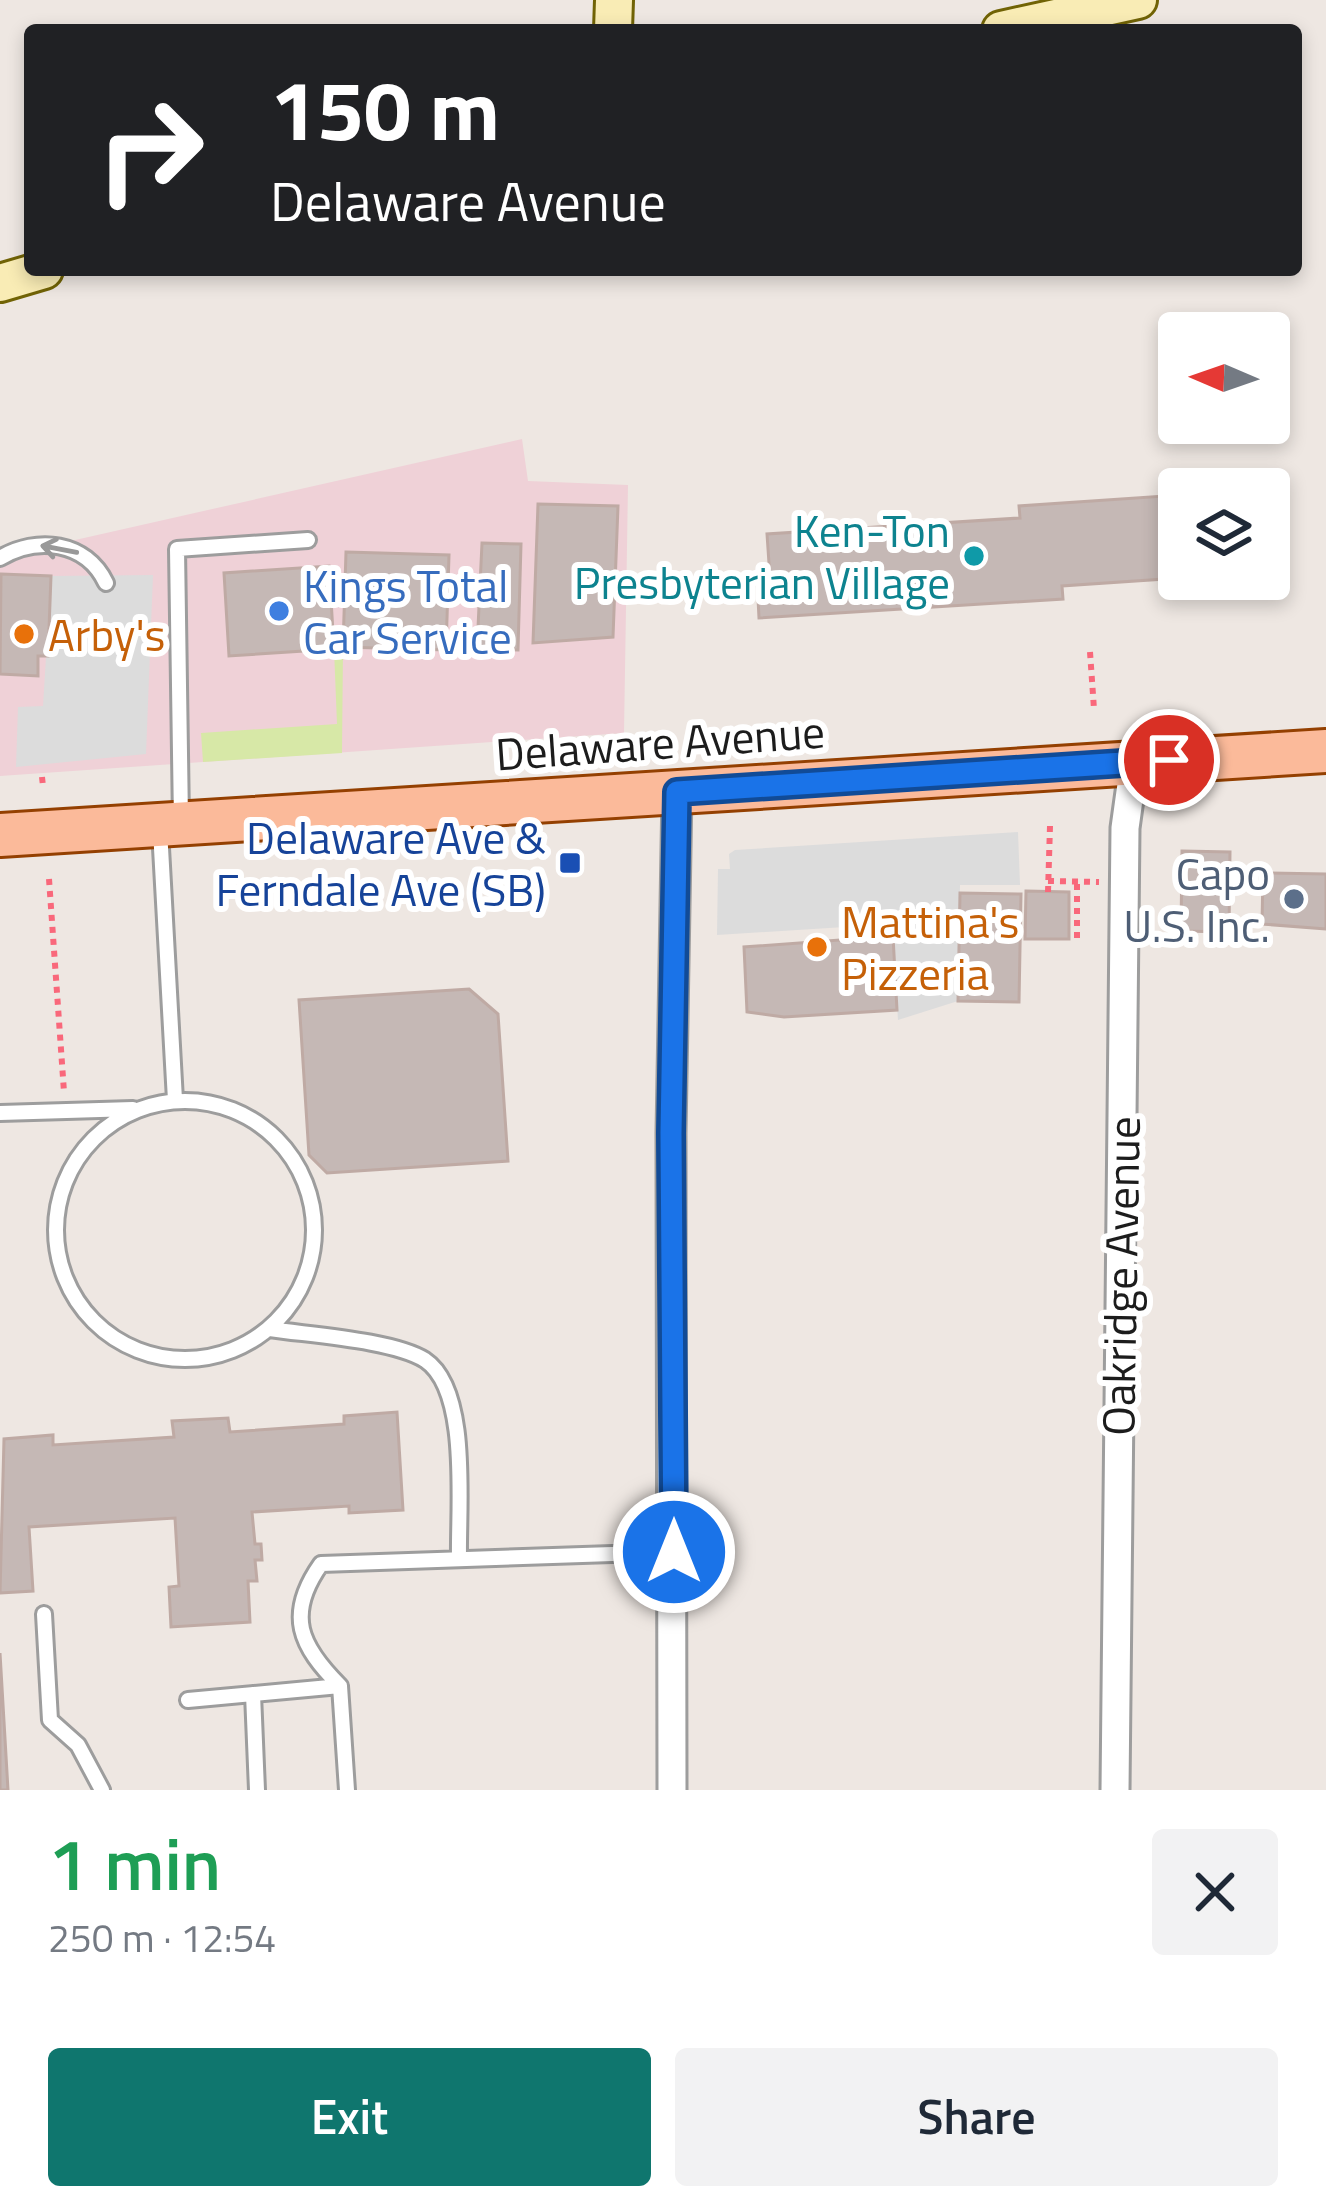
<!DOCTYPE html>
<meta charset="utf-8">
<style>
:root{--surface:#fff;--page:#f2f2f3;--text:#1f2937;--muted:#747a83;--accent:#0f766e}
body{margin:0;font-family:"Titillium Web",sans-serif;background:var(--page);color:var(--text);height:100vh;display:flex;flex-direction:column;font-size:45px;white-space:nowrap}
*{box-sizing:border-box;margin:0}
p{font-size:39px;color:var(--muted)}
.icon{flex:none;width:66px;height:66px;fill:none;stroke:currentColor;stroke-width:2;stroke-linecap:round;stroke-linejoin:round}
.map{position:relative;height:1790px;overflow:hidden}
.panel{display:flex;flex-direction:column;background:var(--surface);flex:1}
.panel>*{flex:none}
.hud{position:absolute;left:24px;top:24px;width:1278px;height:252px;border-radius:12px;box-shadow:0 6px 18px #0003;background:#202124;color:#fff;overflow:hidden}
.needle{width:78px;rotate:272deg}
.fabs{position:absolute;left:1158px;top:312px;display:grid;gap:24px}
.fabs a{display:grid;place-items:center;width:132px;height:132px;border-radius:12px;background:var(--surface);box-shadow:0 6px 18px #0003;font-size:60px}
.pin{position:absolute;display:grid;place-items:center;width:102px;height:102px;color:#fff;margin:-51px;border:6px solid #fff;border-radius:50%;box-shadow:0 3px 12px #0007}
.me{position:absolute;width:132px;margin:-66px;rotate:0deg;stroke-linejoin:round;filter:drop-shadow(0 0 9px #0008)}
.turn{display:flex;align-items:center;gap:42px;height:252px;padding:0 48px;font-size:54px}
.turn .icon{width:156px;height:156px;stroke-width:2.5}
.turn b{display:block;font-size:84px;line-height:102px}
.round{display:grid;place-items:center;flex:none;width:126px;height:126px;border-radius:12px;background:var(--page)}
.summary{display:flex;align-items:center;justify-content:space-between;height:204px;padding:0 48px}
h1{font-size:72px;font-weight:600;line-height:90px;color:#1e9e55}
.action{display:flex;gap:24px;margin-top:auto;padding:24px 48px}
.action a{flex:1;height:138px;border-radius:12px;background:var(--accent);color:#fff;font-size:48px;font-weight:600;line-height:138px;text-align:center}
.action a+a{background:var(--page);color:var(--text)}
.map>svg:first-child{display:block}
.commercial{fill:#efd1d7}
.grass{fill:#d7e8a7}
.parking{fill:#dcdcdc}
.building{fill:#c5b8b5;stroke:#bfaaa4;stroke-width:3}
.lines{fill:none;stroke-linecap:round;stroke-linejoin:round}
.lane-casing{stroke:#9d9d9d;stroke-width:20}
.street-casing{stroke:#9d9d9d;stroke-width:33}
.secondary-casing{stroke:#716305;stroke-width:42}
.primary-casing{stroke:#944001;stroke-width:48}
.path{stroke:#f9687b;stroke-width:6;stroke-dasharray:6 6;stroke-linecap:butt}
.lane{stroke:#fff;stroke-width:14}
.street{stroke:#fff;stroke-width:27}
.secondary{stroke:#f9ecb5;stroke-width:36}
.primary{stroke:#fbba9a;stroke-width:42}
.oneway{stroke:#999}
.route-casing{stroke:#114b97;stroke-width:30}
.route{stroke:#1a73e8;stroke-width:21}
.culture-dot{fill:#0f9aa8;stroke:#fff;stroke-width:4.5}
.shop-dot{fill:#3f7fe0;stroke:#fff;stroke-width:4.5}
.food-dot{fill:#e8710a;stroke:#fff;stroke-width:4.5}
.transit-dot{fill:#1a4fb4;stroke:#fff;stroke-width:4.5}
.service-dot{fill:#5c6f8a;stroke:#fff;stroke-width:4.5}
.labels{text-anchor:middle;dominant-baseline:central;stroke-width:12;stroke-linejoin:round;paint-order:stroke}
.culture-label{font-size:45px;fill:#0d838f;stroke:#fff;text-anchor:end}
.shop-label{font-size:45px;fill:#366cbe;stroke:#fff;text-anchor:start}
.food-label{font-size:45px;fill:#c56008;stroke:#fff;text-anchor:start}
.street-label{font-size:45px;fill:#1c1c1c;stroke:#fff}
.transit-label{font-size:45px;fill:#164399;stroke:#fff;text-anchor:end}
.service-label{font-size:45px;fill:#4e5e75;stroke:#fff;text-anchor:end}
</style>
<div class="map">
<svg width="1326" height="1790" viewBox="0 0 1326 1790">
<rect width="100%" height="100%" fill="#eee7e2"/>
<path class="commercial" d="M522,439l6,42 100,4 -4,248 -624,43v-219z"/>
<path class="grass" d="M343,647l-1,106 -139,9 -2,-29 136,-9 -3,-75z"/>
<path class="parking" d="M153,575l-7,179 -130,13 2,-60 25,-1 8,-130z
M1018,832l2,53h-60l-2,116 -60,19 -6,-96 -175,11 1,-66h12l-1,-15 6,-4z"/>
<path class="building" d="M1285,489l2,38 -13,1 2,44h-7v-82z
M1179,495v83l-117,8 1,13 -304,19 -2,-39 13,-1 -3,-44 253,-16 -1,-12z
M538,504l80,2 -5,131 -80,6z
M482,543l39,1 -3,106 -41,-1z
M346,552l103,3 -3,95 -103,-3z
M329,566l5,83 -105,7 -5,-83z
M1,574l50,2 -3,80h-10v20l-38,-2z
M1182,851l48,1 -1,80 -48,-1z
M1263,873l63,1v55l-64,-5z
M1026,891l43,1v47h-44z
M960,893l61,1 -2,108 -61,-1z
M893,936l4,74 -113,7 -37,-5 -3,-65z
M469,989l29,25 10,147 -181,12 -18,-18 -10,-155z
M397,1412l6,98 -54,3v-7l-97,6 3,32h6l1,16h-7l2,21h-9l2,41 -79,5 -2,-40 10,-1 -4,-68 -146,9 4,64 -33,2 4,-154 49,-4v10l121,-8 -2,-16 56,-3 2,14 114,-8v-8z
M0,1653l8,137h-8z"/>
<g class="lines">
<g class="lane-casing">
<path id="lane" d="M0,558c37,-22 86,-17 106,25
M181,821l-4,-272 131,-9
M160,830l15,270
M56 1230a129 129 0 1 1 258 0a129 129 0 1 1-258 0Z
M0,1113l133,-4
M270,1329c39,6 123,11 155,31 45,30 33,146 34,196
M44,1614l6,106 28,25 24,45
M340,1686c-40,-40 -55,-71 -19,-122l351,-12
M253,1694l4,96
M188,1700l152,-14 7,104"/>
</g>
<g class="street-casing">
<path id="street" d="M672,1790l-1,-657 6,-341
M1115,1790l10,-962 9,-65"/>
</g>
<g class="secondary-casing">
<path id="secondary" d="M613,30l1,-30
M1001,30l137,-30
M0,283l44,-13"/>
</g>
<g class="primary-casing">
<path id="primary" d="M0,835l1326,-84"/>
</g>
<path class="path" d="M1090,652l4,57
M42,777l1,9
M49,879l15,213
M1048,881l51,1
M1048,892l2,-66
M1077,938v-57"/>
<use href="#lane" class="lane"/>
<use href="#street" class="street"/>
<use href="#secondary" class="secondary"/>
<use href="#primary" class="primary"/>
</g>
<defs><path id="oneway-shaft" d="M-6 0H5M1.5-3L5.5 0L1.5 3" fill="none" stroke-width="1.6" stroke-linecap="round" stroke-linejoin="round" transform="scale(3)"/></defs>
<use class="oneway" href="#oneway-shaft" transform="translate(59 549) rotate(-169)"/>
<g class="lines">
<g class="route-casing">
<path id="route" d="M674,1552l-3,-419 6,-341 492,-32"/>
</g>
<use href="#route" class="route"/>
</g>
<circle class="culture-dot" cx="974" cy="556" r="12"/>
<circle class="shop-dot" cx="279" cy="611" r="12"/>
<g class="food-dot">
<circle cx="24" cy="634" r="12"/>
<circle cx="817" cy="947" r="12"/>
</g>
<rect class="transit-dot" x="558" y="851" width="24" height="24" rx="6"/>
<circle class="service-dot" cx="1294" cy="899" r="12"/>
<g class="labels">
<g class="culture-label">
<text x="950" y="530">Ken-Ton<tspan x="950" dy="52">Presbyterian Village</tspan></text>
</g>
<g class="shop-label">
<text x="303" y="585">Kings Total<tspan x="303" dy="52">Car Service</tspan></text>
</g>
<g class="food-label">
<text x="48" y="634">Arby's</text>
<text x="841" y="921">Mattina's<tspan x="841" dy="52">Pizzeria</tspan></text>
</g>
<g class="street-label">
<text transform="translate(660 742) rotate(-4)">Delaware Avenue</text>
<text transform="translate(1120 1276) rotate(-89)">Oakridge Avenue</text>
</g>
<g class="transit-label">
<text x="546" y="837">Delaware Ave &amp;<tspan x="546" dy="52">Ferndale Ave (SB)</tspan></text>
</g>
<g class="service-label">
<text x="1270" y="873">Capo<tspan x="1270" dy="52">U.S. Inc.</tspan></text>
</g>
</g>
</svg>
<div class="fabs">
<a><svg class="needle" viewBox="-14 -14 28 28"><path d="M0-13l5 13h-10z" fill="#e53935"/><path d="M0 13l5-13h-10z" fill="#747a83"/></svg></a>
<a><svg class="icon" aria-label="layers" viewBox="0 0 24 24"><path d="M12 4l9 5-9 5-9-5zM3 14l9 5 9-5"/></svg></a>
</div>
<div class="pin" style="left:1169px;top:760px;background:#d93025"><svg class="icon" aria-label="arrive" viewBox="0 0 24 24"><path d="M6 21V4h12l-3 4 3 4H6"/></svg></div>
<svg class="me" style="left:674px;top:1552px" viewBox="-20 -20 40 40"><circle r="17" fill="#1a73e8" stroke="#fff" stroke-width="3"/><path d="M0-11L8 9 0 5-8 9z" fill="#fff"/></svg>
<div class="hud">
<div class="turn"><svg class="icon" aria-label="right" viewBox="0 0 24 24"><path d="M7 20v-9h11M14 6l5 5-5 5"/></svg><div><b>150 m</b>Delaware Avenue</div></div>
</div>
</div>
<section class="panel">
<div class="summary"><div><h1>1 min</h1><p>250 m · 12:54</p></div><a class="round"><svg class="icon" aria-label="close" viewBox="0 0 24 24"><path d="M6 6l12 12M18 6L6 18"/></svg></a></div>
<div class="action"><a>Exit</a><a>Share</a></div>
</section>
